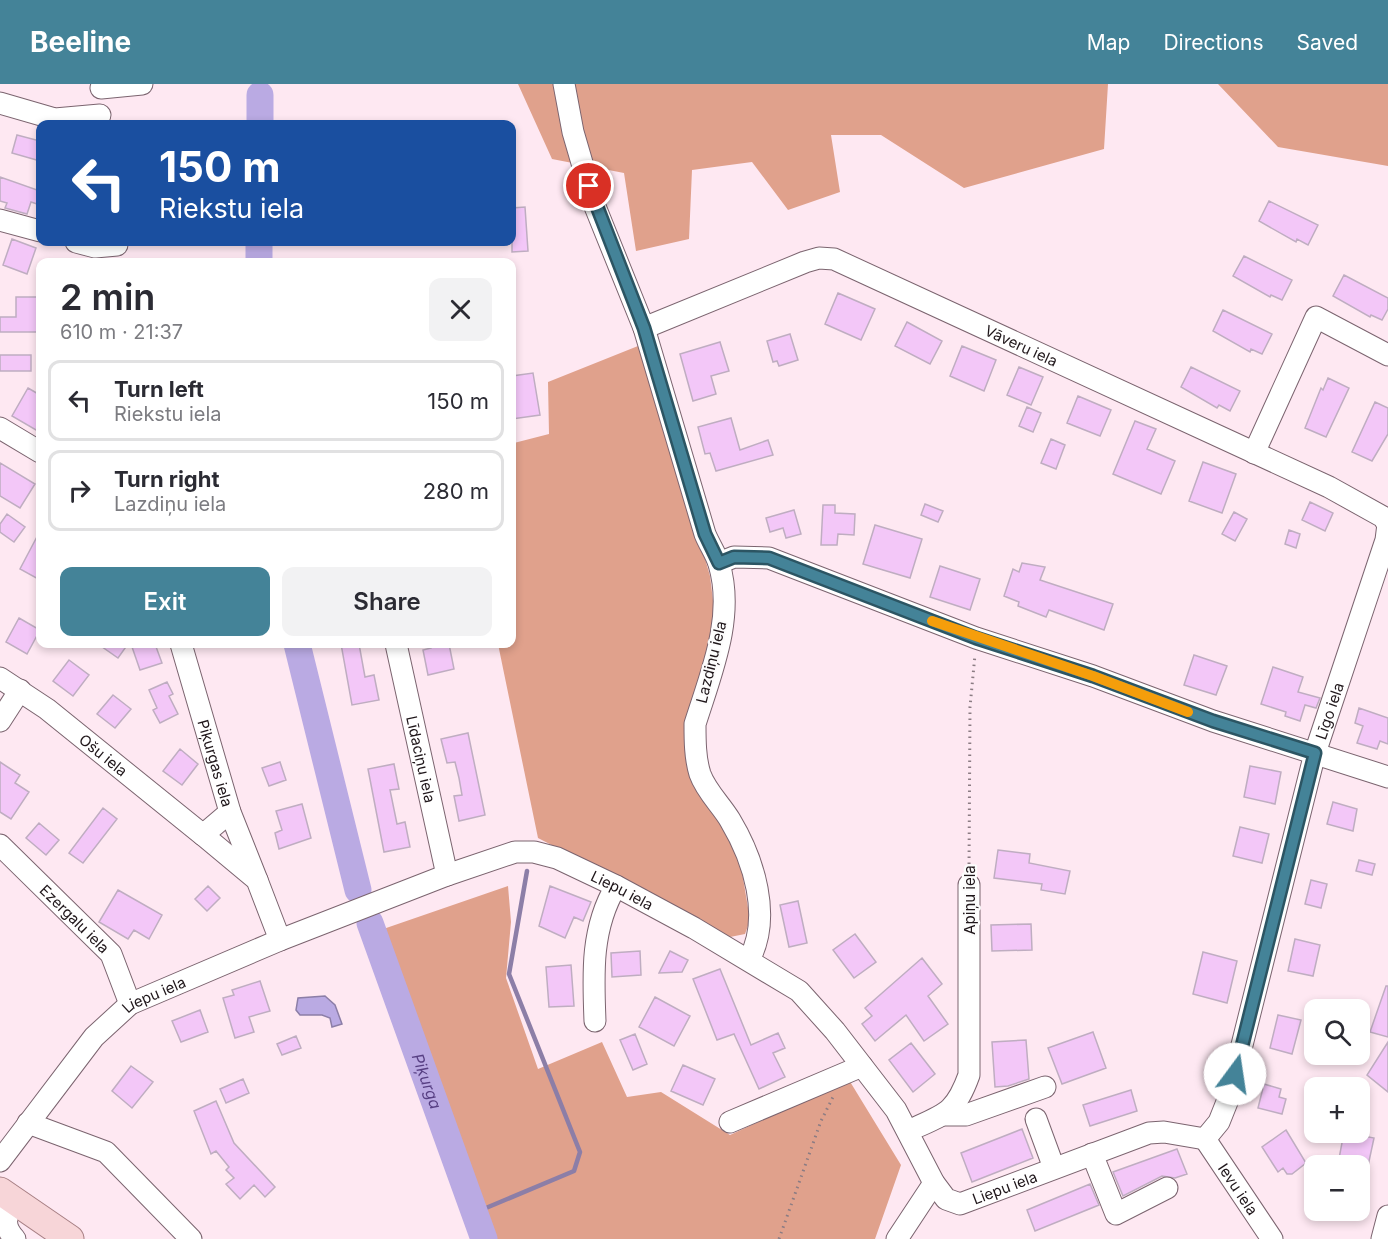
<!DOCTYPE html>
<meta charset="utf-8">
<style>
:root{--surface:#fff;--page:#f2f2f3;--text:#2b2b33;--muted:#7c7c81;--line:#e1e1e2;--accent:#448398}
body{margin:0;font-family:Inter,sans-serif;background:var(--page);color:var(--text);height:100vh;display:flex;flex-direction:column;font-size:22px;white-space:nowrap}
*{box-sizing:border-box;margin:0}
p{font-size:20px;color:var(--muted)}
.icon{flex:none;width:33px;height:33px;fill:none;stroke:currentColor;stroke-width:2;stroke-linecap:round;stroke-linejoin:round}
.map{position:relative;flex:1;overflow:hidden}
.panel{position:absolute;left:36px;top:174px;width:480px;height:390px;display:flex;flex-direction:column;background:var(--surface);border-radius:12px;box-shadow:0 3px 9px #0003}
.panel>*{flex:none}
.hud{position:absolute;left:36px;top:36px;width:480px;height:126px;border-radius:12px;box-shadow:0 3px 9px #0003;background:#1a4fa0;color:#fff;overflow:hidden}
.tools{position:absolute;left:1304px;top:915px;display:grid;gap:12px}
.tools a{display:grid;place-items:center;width:66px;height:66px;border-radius:12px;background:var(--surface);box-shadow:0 3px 9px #0003;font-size:30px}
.pin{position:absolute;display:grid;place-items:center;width:51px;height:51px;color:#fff;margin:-26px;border:3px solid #fff;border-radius:50%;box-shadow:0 2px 6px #0007}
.me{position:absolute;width:66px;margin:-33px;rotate:14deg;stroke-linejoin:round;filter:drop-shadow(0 0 4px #0008)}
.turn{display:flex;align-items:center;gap:21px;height:126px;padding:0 24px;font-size:27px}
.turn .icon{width:78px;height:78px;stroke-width:2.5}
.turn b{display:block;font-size:42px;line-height:51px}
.round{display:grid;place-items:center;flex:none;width:63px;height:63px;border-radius:12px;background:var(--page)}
.summary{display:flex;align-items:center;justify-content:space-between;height:102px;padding:0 24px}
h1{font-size:36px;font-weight:600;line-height:45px}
.action{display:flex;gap:12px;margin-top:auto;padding:12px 24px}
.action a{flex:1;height:69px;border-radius:12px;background:var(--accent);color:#fff;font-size:24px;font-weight:600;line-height:69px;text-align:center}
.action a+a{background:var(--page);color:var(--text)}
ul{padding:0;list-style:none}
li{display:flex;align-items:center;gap:18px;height:81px;margin:0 12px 9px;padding:0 12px;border:3px solid var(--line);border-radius:12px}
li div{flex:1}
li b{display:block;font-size:22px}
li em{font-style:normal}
header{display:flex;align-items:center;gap:36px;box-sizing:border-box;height:84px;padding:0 30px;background:var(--accent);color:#fff}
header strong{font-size:28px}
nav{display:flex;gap:33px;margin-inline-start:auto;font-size:21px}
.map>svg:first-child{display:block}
.forest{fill:#e0a18c}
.water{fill:#baaae3;stroke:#8c7ea7;stroke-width:1.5}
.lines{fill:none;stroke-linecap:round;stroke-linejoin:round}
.stream{stroke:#8c7ea7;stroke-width:4.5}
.river{stroke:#baaae3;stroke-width:27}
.building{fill:#f3c7f8;stroke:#bfadc1;stroke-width:1.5}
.minor-casing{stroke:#7b646f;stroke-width:23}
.major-casing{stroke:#a88085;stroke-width:29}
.path{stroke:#8b7c83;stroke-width:3;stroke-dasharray:1.5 4.5;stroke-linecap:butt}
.minor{stroke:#fff;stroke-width:21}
.major{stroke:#f7d5d8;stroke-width:27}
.route-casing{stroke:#2c5563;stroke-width:15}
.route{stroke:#448398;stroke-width:10}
.slow{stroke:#f59e0b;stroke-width:10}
.labels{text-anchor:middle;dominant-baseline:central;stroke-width:4.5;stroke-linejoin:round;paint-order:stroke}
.street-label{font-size:15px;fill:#1f161a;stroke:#fcfcfc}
.water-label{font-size:16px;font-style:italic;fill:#573f83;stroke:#fcfcfc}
</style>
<header>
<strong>Beeline</strong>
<nav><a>Map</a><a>Directions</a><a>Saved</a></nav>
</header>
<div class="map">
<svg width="1388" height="1155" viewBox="0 0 1388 1155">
<rect width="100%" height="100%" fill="#fee8f2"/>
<path class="forest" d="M518,0h590l-4,65 -140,39 -83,-53h-50l9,57 -52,18 -36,-48 -60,8 -3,69 -53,12 -12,-78 -72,-14z
M1218,0h170v82l-110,-19z
M643,260l67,232 5,41 -28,116 52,121 11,66 -5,14 -15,3 -192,-99 -40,-194h14v-205l2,4 35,-9 -1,-52z
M508,802l3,36 -5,56 32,91 64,-27 25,55 34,-5 69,43 119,-55 52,85 -26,74h-400l-112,-303z"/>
<path class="water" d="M325,912l10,9 7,19 -10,3 -2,-9 -8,-3h-22l-4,-5 2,-12z"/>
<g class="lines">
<path class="stream" d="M474,1129l100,-42 6,-19 -71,-178 18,-103"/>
<g class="river">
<path d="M260,40v-29"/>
<path d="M259,178v-20"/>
<path d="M297,560l61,246"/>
<path id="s1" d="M370,839l114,316"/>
</g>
</g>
<path class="building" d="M17,51l23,6v20l-28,-8z
M0,93l40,14v14l-9,-3 -4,12 -22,-6 2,-5 -7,-2z
M1269,117l49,24 -10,20 -11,-6 -1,3 -37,-21z
M525,123l3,44 -16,1v-44z
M12,155l24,9 -9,26 -24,-9z
M1244,172l48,24 -10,20 -11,-5 -1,2 -37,-21z
M1344,191l44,23v11l-6,11 -11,-5 -1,2 -37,-21z
M838,209l37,16 -14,31 -36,-16z
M16,213h24v35h-40v-15h16z
M1223,226l49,24 -10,20 -11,-5 -1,3 -37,-21z
M907,238l35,19 -12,23 -35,-18z
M790,250l8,26 -19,6 -2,-5 -4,1 -6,-21z
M720,258l9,29 -18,5 5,18 -23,7 -13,-47z
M962,262l34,14 -12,31 -34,-15z
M0,271h31v16h-31z
M1019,283l24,10 -12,28 -24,-10z
M1191,283l49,24 -10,20 -11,-6 -2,3 -36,-21z
M533,289l7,42 -28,4v-43z
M1328,294l21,10 -23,49 -21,-9 16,-40 2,2z
M28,304l12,7v28l-4,7 -24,-14z
M1078,312l33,14 -11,26 -33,-13z
M1375,318l13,6v26l-16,27 -20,-9z
M1027,323l14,6 -8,19 -14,-6z
M731,334l9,32 28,-10 5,15 -57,16 -6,-18 -5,1 -7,-27z
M1135,337l21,8 -9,20 28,12 -14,33 -48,-20z
M1051,355l14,6 -9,24 -15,-6z
M1203,378l33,12 -14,39 -33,-12z
M0,379l35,21 -15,24 -20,-12z
M1310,418l23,11 -8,18 -23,-11z
M925,420l18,7 -5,11 -17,-7z
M823,421h12v8l20,1 -1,21 -16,-1 -1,11h-16z
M794,426l7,24 -15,4 -3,-10 -13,4 -4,-14z
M1234,428l13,7 -12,22 -13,-7z
M7,430l18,13 -11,15 -14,-10v-8z
M875,441l47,14 -12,39 -47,-14z
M1289,446l11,4 -4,14 -11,-4z
M40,447v49l-20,-11z
M1022,479l23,4 -5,13 73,24 -9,26 -55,-20 -3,7 -28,-11 1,-4 -15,-6 9,-27 6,3z
M940,482l40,13 -10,31 -40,-13z
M19,534l21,12 -13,24 -21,-12z
M98,560h30l-10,14z
M131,560h24l7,19 -22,7z
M341,560h18l6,33 9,-2 5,25 -27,5z
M430,560h19l5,25 -26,6 -5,-25 8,-2z
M1194,571l33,11 -11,29 -32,-10z
M69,576l20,15 -16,21 -20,-15z
M1273,583l30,10 -5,15 22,6 -4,10 -11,-3 -5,16 -15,-5 1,-4 -25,-8z
M167,598l6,12 -4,2 9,18 -18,9 -7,-13 4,-2 -8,-18z
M113,611l18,14 -16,19 -18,-14z
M1359,624l29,10v26l-8,-3 -3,8 -20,-6 6,-17 -8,-3z
M468,649l17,82 -26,6 -5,-25 8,-1 -3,-17 -4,-16 -8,1 -6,-24z
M180,665l18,15 -16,21 -19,-14z
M0,678l20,13 -5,8 14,9 -18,27 -11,-7z
M280,678l6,18 -17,6 -7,-18z
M394,680l5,25 -9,1 7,34 8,-2 5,25 -26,5 -16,-83z
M1250,682l31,6 -6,32 -31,-7z
M1333,718l24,7 -4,22 -26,-7z
M302,720l9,34 -32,11 -4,-16 7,-3 -6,-19z
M103,724l14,11 -34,44 -14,-10z
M39,739l20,17 -13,15 -20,-17z
M1240,743l29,7 -7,29 -29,-7z
M998,766l32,4 -1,9 41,8 -5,23 -24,-4 1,-6 -48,-6z
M1359,776l16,4 -3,11 -16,-4z
M1311,796l16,4 -6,24 -16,-4z
M208,802l12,12 -13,13 -12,-12z
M550,802l41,16 -8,19 -9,-4 -9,21 -26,-12z
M118,806l44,25 -13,24 -15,-9 -6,9 -29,-17z
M798,817l9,42 -18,4 -9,-42z
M1031,840l1,26 -40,1 -1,-26z
M855,850l21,28 -22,16 -21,-28z
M1295,855l25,6 -7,31 -25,-5z
M640,867l1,24 -29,2 -1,-24z
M670,867l18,9 -6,12 -23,1z
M1203,868l34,9 -10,42 -34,-9z
M922,874l20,26 -14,12 20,28 -24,17 -18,-26 -31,26 -13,-17 10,-8 -7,-8z
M571,881l3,41 -25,1 -3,-40z
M720,885l31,76 27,-12 7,15 -12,5 12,24 -26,12 -25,-55 -17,6 -24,-61z
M260,897l10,30 -21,6 5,15 -19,6 -12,-40 11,-3 -2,-5z
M1386,902h2v51l-18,-5z
M655,913l35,19 -16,30 -35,-19z
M200,926l8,22 -27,10 -9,-21z
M1278,931l23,5 -9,34 -22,-6z
M1093,948l13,36 -44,16 -14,-36z
M635,950l12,30 -14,6 -13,-30z
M296,952l5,12 -19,7 -5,-11z
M1026,956l3,39 -21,7 -13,1 -3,-45z
M1388,958v50l-21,-17z
M911,959l24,31 -22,18 -24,-32z
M683,981l32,14 -12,26 -32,-14z
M131,982l22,16 -21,26 -20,-17z
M243,995l6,14 -23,10 -6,-14z
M1264,1000l17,5 -2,8 7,2 -4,15 -24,-6z
M1131,1006l6,21 -47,15 -7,-21z
M216,1017l18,42 41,44 -10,10 -11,-12 -14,14 -14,-15 8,-6 -8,-8 3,-3 -13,-16 -5,3 -17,-43z
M1022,1045l11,29 -61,24 -11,-29z
M1286,1046l20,33 -14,11h-5l-4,-6 -5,4 -16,-25z
M1344,1048l30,6 -6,28 -30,-2z
M1177,1065l10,25 -12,4 -13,-2 -39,20 -10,-24z
M1090,1100l9,21 -64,26 -8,-21z"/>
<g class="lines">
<g class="minor-casing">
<g id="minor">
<path d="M564,0l9,48 21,72 50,124 61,206c4,10 11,20 14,30 16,53 -8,109 -24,160 0,16 0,34 5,50 6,17 21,31 30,46 24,40 42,97 19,140"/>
<path d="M101,4l41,-4"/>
<path d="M0,19l55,16 45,-4"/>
<path d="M0,136l40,11"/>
<path d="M76,158l19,5 22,-2"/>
<path id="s2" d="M644,244l161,-66 14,-4 15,1 495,228 54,30 5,8"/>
<path d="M0,344l40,24"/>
<path d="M1254,369l62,-136 72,38"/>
<path d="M719,479l15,-6 35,1 207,80 117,38 120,45 175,56"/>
<path id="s3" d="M181,560l49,168 27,68"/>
<path id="s4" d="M396,560l51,231"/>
<path id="s5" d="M0,594l47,31 156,126 27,-23"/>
<path d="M0,637l20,-31"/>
<path d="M203,751l54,45 23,60"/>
<path id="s6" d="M0,761l111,109 19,50"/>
<path d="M595,937c-2,-48 -4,-93 21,-135"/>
<path d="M944,1031h22l79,-28"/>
<path d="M1036,1035l18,49"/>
<path d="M730,1038l132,-56"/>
<path d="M28,1039l78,29 85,87"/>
<path d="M908,1047c37,-17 47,-17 61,-56v-190"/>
<path id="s7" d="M1205,1055l14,-17 10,-25 86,-344 71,-213 2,-16"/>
<path id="s8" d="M1205,1055l67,100"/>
<path d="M1092,1070l24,60 51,-26"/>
<path id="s9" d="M0,1077l94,-124 36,-33 150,-64 167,-65 68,-23h19l23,6 59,28 78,42 105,63 36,40 61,79 38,73 12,16 14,5 189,-71 15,-1 41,7"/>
<path d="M14,1117c-8,16 -12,24 1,38"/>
<path d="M897,1155l37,-56"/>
<path d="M1382,1155l6,-23"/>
</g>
</g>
<g class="major-casing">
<path id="major" d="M0,1107l70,48"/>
</g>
<path class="path" d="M969,786l1,-163 5,-52
M779,1155l42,-118 12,-24"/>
<use href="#minor" class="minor"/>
<use href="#major" class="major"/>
</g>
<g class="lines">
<g class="route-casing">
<path id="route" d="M589,102l55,142 61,206 14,29 15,-6 35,1 207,80 117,38 120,45 102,32 -80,321"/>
</g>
<use href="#route" class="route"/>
<path class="slow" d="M932,537l161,55 95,36"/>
</g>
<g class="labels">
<g class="street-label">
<text stroke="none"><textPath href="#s2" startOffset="410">Vāveru iela</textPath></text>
<text transform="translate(711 578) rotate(-76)">Lazdiņu iela</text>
<text stroke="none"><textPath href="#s7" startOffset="448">Līgo iela</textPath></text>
<text stroke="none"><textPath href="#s5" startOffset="129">Ošu iela</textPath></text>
<text stroke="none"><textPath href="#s4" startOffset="118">Līdaciņu iela</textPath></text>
<text stroke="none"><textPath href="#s3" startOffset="124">Piķurgas iela</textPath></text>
<text stroke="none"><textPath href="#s9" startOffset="734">Liepu iela</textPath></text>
<text transform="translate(969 816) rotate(-90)">Apiņu iela</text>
<text stroke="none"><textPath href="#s6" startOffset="105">Ezergalu iela</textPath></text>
<text stroke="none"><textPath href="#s9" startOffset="230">Liepu iela</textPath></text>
<text stroke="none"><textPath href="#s9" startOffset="1256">Liepu iela</textPath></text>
<text stroke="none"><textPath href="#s8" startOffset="60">Ievu iela</textPath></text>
</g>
<g class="water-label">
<text stroke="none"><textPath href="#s1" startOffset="168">Piķurga</textPath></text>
</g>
</g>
</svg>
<div class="tools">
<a><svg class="icon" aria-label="search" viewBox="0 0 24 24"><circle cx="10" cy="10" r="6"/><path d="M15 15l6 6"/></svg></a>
<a>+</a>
<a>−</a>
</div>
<div class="pin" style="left:589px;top:102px;background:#d93025"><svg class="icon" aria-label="arrive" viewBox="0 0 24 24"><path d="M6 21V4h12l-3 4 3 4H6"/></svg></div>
<svg class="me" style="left:1235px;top:990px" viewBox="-20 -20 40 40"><circle r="19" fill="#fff"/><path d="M0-13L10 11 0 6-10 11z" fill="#448398"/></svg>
<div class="hud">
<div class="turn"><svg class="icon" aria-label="left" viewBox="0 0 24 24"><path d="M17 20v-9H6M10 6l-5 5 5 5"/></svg><div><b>150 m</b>Riekstu iela</div></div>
</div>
<section class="panel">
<div class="summary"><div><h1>2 min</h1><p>610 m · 21:37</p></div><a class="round"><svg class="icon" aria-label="close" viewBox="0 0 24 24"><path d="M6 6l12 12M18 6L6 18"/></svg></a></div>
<ul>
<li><svg class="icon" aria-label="left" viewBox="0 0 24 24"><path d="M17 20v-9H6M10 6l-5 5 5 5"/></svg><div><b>Turn left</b><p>Riekstu iela</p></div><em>150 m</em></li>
<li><svg class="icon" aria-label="right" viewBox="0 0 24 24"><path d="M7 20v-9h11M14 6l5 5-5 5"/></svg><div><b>Turn right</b><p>Lazdiņu iela</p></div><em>280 m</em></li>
</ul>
<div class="action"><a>Exit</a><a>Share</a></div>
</section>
</div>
